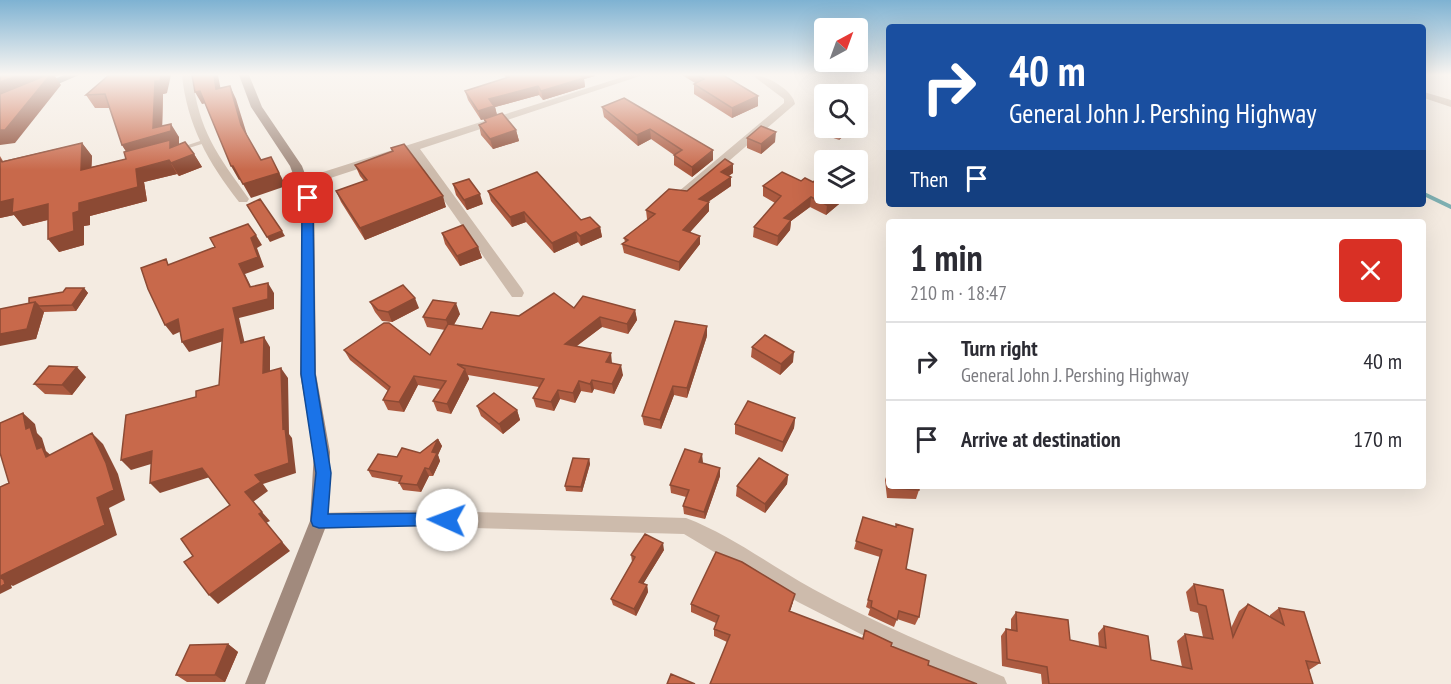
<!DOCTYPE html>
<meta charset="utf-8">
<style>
:root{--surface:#fff;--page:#f7f7f7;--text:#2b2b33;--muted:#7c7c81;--line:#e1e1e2}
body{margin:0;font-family:"PT Sans Narrow",sans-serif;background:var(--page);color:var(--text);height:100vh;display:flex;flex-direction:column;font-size:22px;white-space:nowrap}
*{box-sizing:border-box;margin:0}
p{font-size:20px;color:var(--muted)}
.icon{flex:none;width:33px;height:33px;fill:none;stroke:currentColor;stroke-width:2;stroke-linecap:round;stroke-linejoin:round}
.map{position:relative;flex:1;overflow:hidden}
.panel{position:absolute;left:886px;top:219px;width:540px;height:270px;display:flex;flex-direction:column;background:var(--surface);border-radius:6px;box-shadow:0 6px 24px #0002}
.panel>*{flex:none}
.hud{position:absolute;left:886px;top:24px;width:540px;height:183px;border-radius:6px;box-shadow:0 6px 24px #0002;background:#1a4fa0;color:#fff;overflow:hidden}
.needle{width:39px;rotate:41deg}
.tools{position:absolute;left:814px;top:18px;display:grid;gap:12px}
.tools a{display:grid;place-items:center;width:54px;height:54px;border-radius:6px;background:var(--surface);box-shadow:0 6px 24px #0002;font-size:30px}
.pin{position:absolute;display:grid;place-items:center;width:51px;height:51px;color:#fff;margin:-26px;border-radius:12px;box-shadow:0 3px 9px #0006}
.me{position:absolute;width:66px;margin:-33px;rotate:272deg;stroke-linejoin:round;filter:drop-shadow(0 0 4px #0008)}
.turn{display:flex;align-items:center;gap:21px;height:126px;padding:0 24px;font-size:27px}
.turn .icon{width:78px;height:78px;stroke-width:2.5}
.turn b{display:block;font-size:42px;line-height:51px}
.then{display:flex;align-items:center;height:57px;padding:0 24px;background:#0003;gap:12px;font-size:22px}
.round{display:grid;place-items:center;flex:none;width:63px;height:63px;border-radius:6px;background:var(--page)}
.overview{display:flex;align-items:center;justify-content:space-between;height:102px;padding:0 24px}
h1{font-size:36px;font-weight:700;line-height:45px}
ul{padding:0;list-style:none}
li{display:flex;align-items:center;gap:18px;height:78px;padding:0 24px;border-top:2px solid var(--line)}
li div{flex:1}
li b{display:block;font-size:22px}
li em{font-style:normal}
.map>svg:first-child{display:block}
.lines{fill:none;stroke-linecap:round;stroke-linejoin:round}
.stream{stroke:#7fb0b2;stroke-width:4}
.service{fill:#cdbbac;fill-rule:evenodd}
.minor{fill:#cdbbac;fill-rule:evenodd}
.secondary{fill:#a18a7d;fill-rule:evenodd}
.trunk{fill:#6c584f;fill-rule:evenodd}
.wall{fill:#ac5a40}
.shaded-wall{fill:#8c4a34}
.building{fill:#c8694b;stroke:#8c4a34;stroke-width:1.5}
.route{fill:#1a73e8;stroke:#114b97;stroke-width:1.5}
</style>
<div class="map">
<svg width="1451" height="684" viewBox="0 0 1451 684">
<rect width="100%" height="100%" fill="#f4ebe1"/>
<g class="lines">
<path class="stream" d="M1424,194l27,13"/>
<path class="service" d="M203,140l2,1v2l-26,8 -3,-2z"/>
<path class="minor" d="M182,75h10c7,57 25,79 57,124l-2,3h-8c-31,-40 -52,-77 -57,-127z
M629,75h14l-223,74 102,140 2,4 -2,4h-10l-102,-145 -101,33h-8l-2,-3 2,-3z
M752,75c13,-1 41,15 43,29l-109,94h-8v-6l106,-89v-4z
M1424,92l27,8v7l-27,-9z
M399,510l287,8c45,17 85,48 127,71 62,34 127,61 191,88l3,7h-35l-80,-34 -94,-48 -114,-68 -285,-8 -80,3 -6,-2 -3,-6 3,-6 6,-2z"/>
<path class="secondary" d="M239,75h10l13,32 40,59 12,32 2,176 14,78 -2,69 -63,163h-20l65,-163 4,-69 -14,-78 2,-176 -12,-32 -39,-59z"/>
<path class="trunk" d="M64,75h15l-79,34v-8z"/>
</g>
<path class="wall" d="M109,75l58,18 -4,1 -1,32 17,11v7l-5,2 20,8 8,13 -23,9 -2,-2 -33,8 3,19 -57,15v9l-6,1v19l-25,7 -11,-32 -25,6 -9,-11 -14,3v-62l3,5 79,-18 10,13 -1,11 35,-8v-8l-4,-6 -12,-37h-15l-9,-13z
M504,75h91v1l-11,3 1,8 -42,13 -4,-5 -44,12 2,8 -16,5 -13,-20 -3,-9 41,-13z
M682,75h41l35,21v10l-26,12 -38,-24v-10l1,-1z
M602,107l111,43v10l-21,17 -18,-12v-10l-23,-16 -13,7 -34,-29z
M825,114v14h28l-14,12 -14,-5 -6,-8 1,-10z
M484,119l32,11 3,11 -26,8 -12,-14 -2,-10 6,-3z
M747,138l28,4 -14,12 -14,-6z
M391,148l55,59 -81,33 -24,-38 -5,-11 28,-10 -4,-5 -5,-11 37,-13z
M733,164v9l-5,3 3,1v9l-23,16 1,9 -19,21 10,12 -21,27 -55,-18 -2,-9 3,-2 -1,-4 24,-19h-1l-1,-9 41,-19z
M453,184l30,20 -16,6 -11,-15z
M763,186l62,8h26l-25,21 -16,-8 -19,14 -1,9 -13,16 -24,-9 1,-10 21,-24 -12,-7z
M488,191l112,36 2,10 -21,9 -3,-4 -24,11 -28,-31 -14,5 -21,-26z
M442,233l36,14 4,11 -22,8 -15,-22z
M84,288l4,5 -12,18 -32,1 -8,27 -7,-36 34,-11z
M370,302l49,6 -27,14 -10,-1 -7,-9z
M574,308l61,2 2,10 -9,14 -26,-7 -25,19 35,17 11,12 -9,19 -20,-5 -2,4 -11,-2 -6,12 -15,-4 -6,12 -18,-4 -3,-9 6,-11 -71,-12 1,4 -18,35 -14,-3 -4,-10 7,-12 -22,-4 -14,27 -16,-2 -5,-10 5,-9 -38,-31 -6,-10 86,5 15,-25 -18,-3 -4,-10 37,-3 -6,11 28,4 37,-13z
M707,336l-20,62 -13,-3 -13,34 -17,-4 -2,-9z
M752,347l41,15 -13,13 -29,-18z
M86,377l-14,18 -27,-1 -11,-10z
M477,406l40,4 3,10 -17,14 -22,-18z
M795,418l-1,10 -12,24 -47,-18v-10z
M438,439l4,7 -4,9 2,6 -7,15h-4l-8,16 -18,-2 -4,-7v-1l-27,-5 -4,-7 29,-13 23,-4z
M589,459l1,5 -8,28 -16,-1 -1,-5z
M703,462l-1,1 18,5v8l-15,43 -21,-5 -1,-8 3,-9 -15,-4 -1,-8z
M888,471l31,19 -3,9 -29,-1 -2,-18z
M788,475l-1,9 -22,29 -29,-17 1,-10z
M863,517l43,52 13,48 -4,8 -18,-6 -3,8 -26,-12 2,-6 -4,-2 14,-50 -26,-8z
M664,550l-21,34 4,1 1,7 -12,24 -23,-11 -2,-6 21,-37 -1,-7z
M1194,584l37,44 8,-17 9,-7 22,13v-2l9,-7 41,55 -11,7 4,14h-271l-1,-10 -39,-8 -1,-30 5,-7 5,1v-11l5,-7 54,28 29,7 -1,-14 6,-7 47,34 31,7 -5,-26 8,-7 18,3 -5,-24 -8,-2 -4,-19z
M793,602l-3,10 72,27 3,-9 27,13 -165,-1 -13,-6v-7l2,-6 -25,-11v-8z
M228,644l10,8 -13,30h-38l-11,-7z"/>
<path class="shaded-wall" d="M19,75h40l-4,1 6,9 -46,58 -15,2v-63z
M161,75h10l-4,18 -4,1 -1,40 9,-10 8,13v7l-5,2 4,7 16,1 8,13 -23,9 -8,-13 6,-3 -47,-2 -8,-13 31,-17 2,-47z
M214,75h4l5,27 -7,-13z
M576,75h19v1l-11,3 1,8 -42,13 -2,-9z
M230,86l6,13 12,39 -7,-13z
M538,86l1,9 -44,12 2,8 -16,5 -3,-9 11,-12z
M200,91l7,12 -5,1 -7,-12z
M758,96v10l-26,12v-10z
M843,128h10l-14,12 1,-10z
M650,129l1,10 -13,7 -1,-11z
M516,130l3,11 -26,8 -3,-10z
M776,132l-1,10 -14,12v-10z
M82,143l10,13 -1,27 -10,-13z
M713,150v10l-21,17v-10z
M271,157l15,29 -35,12 -8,-14z
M169,160l8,14 -33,8 3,19 -57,15v9l-6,1v19l-25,7 -11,-13 25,-26 6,-10 57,-34z
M733,164v9l-12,8v-9z
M231,166h2l8,13 -2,1z
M731,177v9l-32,22v-9z
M480,194l3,10 -16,6 -3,-10z
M842,194h9l-25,21 1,-10z
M443,196l3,11 -81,33 -5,-12z
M811,197l-1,10 -19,14 -1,9 -13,16 1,-10 6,-18z
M13,199l35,5 11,13 -36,9 -9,-11 -14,3v-16z
M709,202v9l-25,28 -1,-9z
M524,212l2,10 -14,5 -2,-10z
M600,227l2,10 -21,9 -1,-10z
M282,231l3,5 -15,6 -3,-5z
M576,232l2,10 -24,11 -2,-10z
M256,235l6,10 -5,3 7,19 -19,7 11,23 -6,-10 -11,-23 12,-26z
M700,236v8l-21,27v-9z
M478,247l4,11 -22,8 -3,-10z
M268,283l6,10v16l-35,9 8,35 -6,-10 -8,-35z
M84,288l4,5 -12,18 -4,-6z
M415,298l4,10 -27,14 -4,-10z
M35,302l9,10 -8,27 -36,7v-12z
M456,303l4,11 -10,17 -4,-11z
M635,310l2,10 -9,14 -1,-10z
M600,317l2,10 -35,26 -2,-9z
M178,319l8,10 -13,6 -8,-10z
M707,326v10l-20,62v-10z
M223,329l7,10 -41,13 -7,-10z
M264,337l6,10v36l-7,-10z
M794,352l-1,10 -13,13 1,-11z
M611,353l1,10 -6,-1z
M621,365l2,10 -9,19 -2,-10z
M77,367l9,10 -14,18 -10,-10z
M281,368l7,10 1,56 3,4 4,35 -33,11 5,7 -15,11 -8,-10 38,-63z
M465,369l4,10 -18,35 -4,-10z
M414,376l4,9 -14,27 -5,-10z
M592,380l2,9 -2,4 -2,-9z
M579,381l2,10 -6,12 -2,-10z
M673,386l1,9 -13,34 -1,-9z
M558,390l2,9 -6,12 -3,-9z
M517,410l3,10 -17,14 -4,-10z
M23,413l12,11 2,9 5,5 4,13 8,7 5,9 -22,-18 -11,-20z
M795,418l-1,10 -12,24 1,-10z
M92,433l11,11 15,30 7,26 -16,8 8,27 -104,51 -2,-1 1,3 -12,6v-18l97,-78z
M438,439l4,7 -4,9 2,6 -7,15 -4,-7 3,-17z
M152,451l9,10 -30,9 -10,-10z
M702,454l1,8 -4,9v-9z
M589,459l1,5 -8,28 -1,-5z
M202,468l8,9 -50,16 -10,-10z
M425,468l4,8 -8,16 -4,-7z
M720,468v8l-15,43 -1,-7z
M788,475l-1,9 -22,29v-9z
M262,512l8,9 -4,2 24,28 -72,53 -9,-9 50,-81z
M663,543l1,7 -24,39 -1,-7z
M647,585l1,7 -12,24 -2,-7z
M795,594l-2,8 -6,17 2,-8z
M228,644l10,8 -13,30 -10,-7z"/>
<path class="building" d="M0,75h19l-19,7z
M47,75h3l-45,55h-5v-36z
M109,75h52l-1,6h-5l-2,47 18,-4v7l-49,14 -17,-51 -19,1z
M192,75h22l2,14 14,-3 11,39 20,35 10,-3 8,16 -36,11 -10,-18h-2l-31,-75 -5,1z
M507,75h72l5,3 -43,13 -3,-5 -49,13 5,7 -16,5 -13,-20 44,-14z
M697,75h26l35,21 -26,12 -38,-24 10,-5z
M624,98l89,52 -21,17 -18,-12 8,-5 -32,-21 -13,6 -35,-28z
M502,113l14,17 -26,9 -11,-14 7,-3 -2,-3z
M825,114v9l-5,-6z
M761,126l15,6 -15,12 -14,-6z
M833,128h10l-3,2z
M170,140v8l15,-6 9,12 -23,9 -2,-3 -33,9 2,18 -59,16v8l-6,2 1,18 -26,8v-35l-36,9 1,-14 -13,3v-43l2,3 80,-19 -1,27 45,-11 -2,-7z
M404,144l39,52 -83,32 -24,-37 31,-11 -12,-15 38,-14 -2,-3z
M725,159l8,5 -12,8 10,5 -32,22 10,3 -26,28 17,6 -21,26 -57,-18 6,-4 -4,-2 31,-24 -9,-4 23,-21 18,2z
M537,172l44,48 9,-3 10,10 -20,9 -4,-4 -24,11 -28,-31 -14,5 -22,-26z
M782,172l19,9 4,-3 8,4 12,-10v22h17l-15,11 -16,-8 -27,21 7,2 -13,16 -24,-9 27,-31 -18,-10z
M469,179l11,15 -16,6 -11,-16z
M260,199l22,32 -15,6 -20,-32z
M248,224l8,11 -5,3 7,19 -19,7 11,23 18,-4v16l-35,9 8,35 23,-6 -1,36 18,-5 2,61 2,-1 4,35 -34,12 6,7 -16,10 17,20 -3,2 23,28 -73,53 -25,-33 9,-6 -12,-17 49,-34 -28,-37 -52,15 2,-32 -31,9 5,-45 70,-18v-6l23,-6 4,-56 -41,13 -4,-23 -13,6 -17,-36 -7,-21 25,-9 2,6 47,-18 -5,-9z
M463,225l15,22 -21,9 -15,-23z
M403,285l12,13 -27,14 -10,-2 -8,-8z
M66,288h18l-12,17 -33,1 -4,-4 -6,1v-5l34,-6z
M554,293l20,15 9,-12 52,14 -8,14 -27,-7 -35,27 46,9 -5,9 15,3 -9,19 -20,-4 -2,4 -11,-3 -6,12 -15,-3 -7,12 -18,-4 11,-19 -87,-15 8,5 -18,35 -14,-3 13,-20 -32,-5 -15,26 -16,-2 7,-13 -46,-37 40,-27h5l41,32 18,-31 34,5 9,-17 28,4z
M433,300l23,3 -10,17 -23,-3z
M35,302l-8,27 -27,5v-25z
M675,321l32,5 -20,62 -14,-2 -13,34 -18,-4z
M765,335l29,17 -13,12 -29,-17z
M49,366l28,1 -15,18 -28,-1z
M494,393l23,17 -18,14 -22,-18z
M748,401l47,17 -12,24 -48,-18z
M23,413l3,16 4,-2 7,22 5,-2 4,10 46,-24 14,30 8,27 -17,8 8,27 -105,51v-89l9,-4 -9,-30v-30z
M438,439l-6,13 5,1 -8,16 -4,-1 -8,17 -18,-2 3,-7 -34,-6 10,-16 19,3 5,-9 18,5z
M685,449l17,5 -3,8 21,6 -16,44 -21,-6 6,-16 -19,-5z
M573,458l16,1 -8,28 -16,-1z
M759,458l29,17 -23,29 -28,-18z
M888,471h2v15h29v4l-30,-2z
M863,517l33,10v-3l17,5 -7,40 20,6 -7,42 -20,-6 -2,9 -26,-13 1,-6 -4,-1 14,-50 -26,-9z
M645,534l18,9 -24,39 8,3 -13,24 -23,-10 24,-42 -4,-2z
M716,552l26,10 53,32 -6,17 74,28 2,-9 27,13 -1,3 38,15 -1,4 49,19h-267l20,-49 -16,-6 5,-13 -28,-12z
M0,577l4,3 1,4 -5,3z
M1194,584l29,6 10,47 15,-33 36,21 -5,-17 25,4 16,51 -14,-2 7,23h-264l-2,-17 -40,-8 -1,-30 11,2 -1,-19 52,8 2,20 36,8 -2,-22 44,10 3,24 41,9 -7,-35 28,5 -7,-33 -8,-2z
M228,644l-13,31h-39l14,-30z
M671,674l24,10h-28z"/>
<linearGradient id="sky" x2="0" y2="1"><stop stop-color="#7eb2d2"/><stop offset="0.44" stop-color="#faf6f2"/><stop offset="1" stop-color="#faf6f2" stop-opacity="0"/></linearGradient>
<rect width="1451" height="170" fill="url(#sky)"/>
<path class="route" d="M308,195l5,3 2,176 16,99 -3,41 119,-1 5,2 3,5 -3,5 -133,3 -6,-2 -2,-5 5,-48 -15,-99 1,-176z"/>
</svg>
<div class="tools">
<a><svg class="needle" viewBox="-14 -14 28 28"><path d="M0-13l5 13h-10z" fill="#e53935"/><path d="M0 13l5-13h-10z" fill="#7c7c81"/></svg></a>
<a><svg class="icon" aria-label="search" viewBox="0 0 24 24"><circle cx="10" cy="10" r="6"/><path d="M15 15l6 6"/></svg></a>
<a><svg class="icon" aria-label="layers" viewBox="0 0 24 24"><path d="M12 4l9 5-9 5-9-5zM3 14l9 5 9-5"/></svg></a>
</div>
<div class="pin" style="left:308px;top:198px;background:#d93025"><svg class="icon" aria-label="arrive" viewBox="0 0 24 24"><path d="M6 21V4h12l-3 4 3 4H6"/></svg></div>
<svg class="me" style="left:447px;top:520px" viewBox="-20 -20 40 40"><circle r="19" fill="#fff"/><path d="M0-13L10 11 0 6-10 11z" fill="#1a73e8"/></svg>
<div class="hud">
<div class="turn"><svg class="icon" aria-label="right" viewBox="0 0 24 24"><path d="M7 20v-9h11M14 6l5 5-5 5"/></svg><div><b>40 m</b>General John J. Pershing Highway</div></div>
<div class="then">Then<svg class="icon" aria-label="arrive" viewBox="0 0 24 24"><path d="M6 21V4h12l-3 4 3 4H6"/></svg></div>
</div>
<section class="panel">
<div class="overview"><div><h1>1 min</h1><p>210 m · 18:47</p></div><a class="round" style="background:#d93025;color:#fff"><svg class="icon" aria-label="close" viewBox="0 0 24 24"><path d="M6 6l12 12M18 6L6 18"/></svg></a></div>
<ul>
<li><svg class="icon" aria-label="right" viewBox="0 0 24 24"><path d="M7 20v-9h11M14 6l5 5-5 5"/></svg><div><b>Turn right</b><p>General John J. Pershing Highway</p></div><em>40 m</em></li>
<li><svg class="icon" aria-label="arrive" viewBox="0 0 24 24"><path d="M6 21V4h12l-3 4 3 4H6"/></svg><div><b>Arrive at destination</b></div><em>170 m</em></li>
</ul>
</section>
</div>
